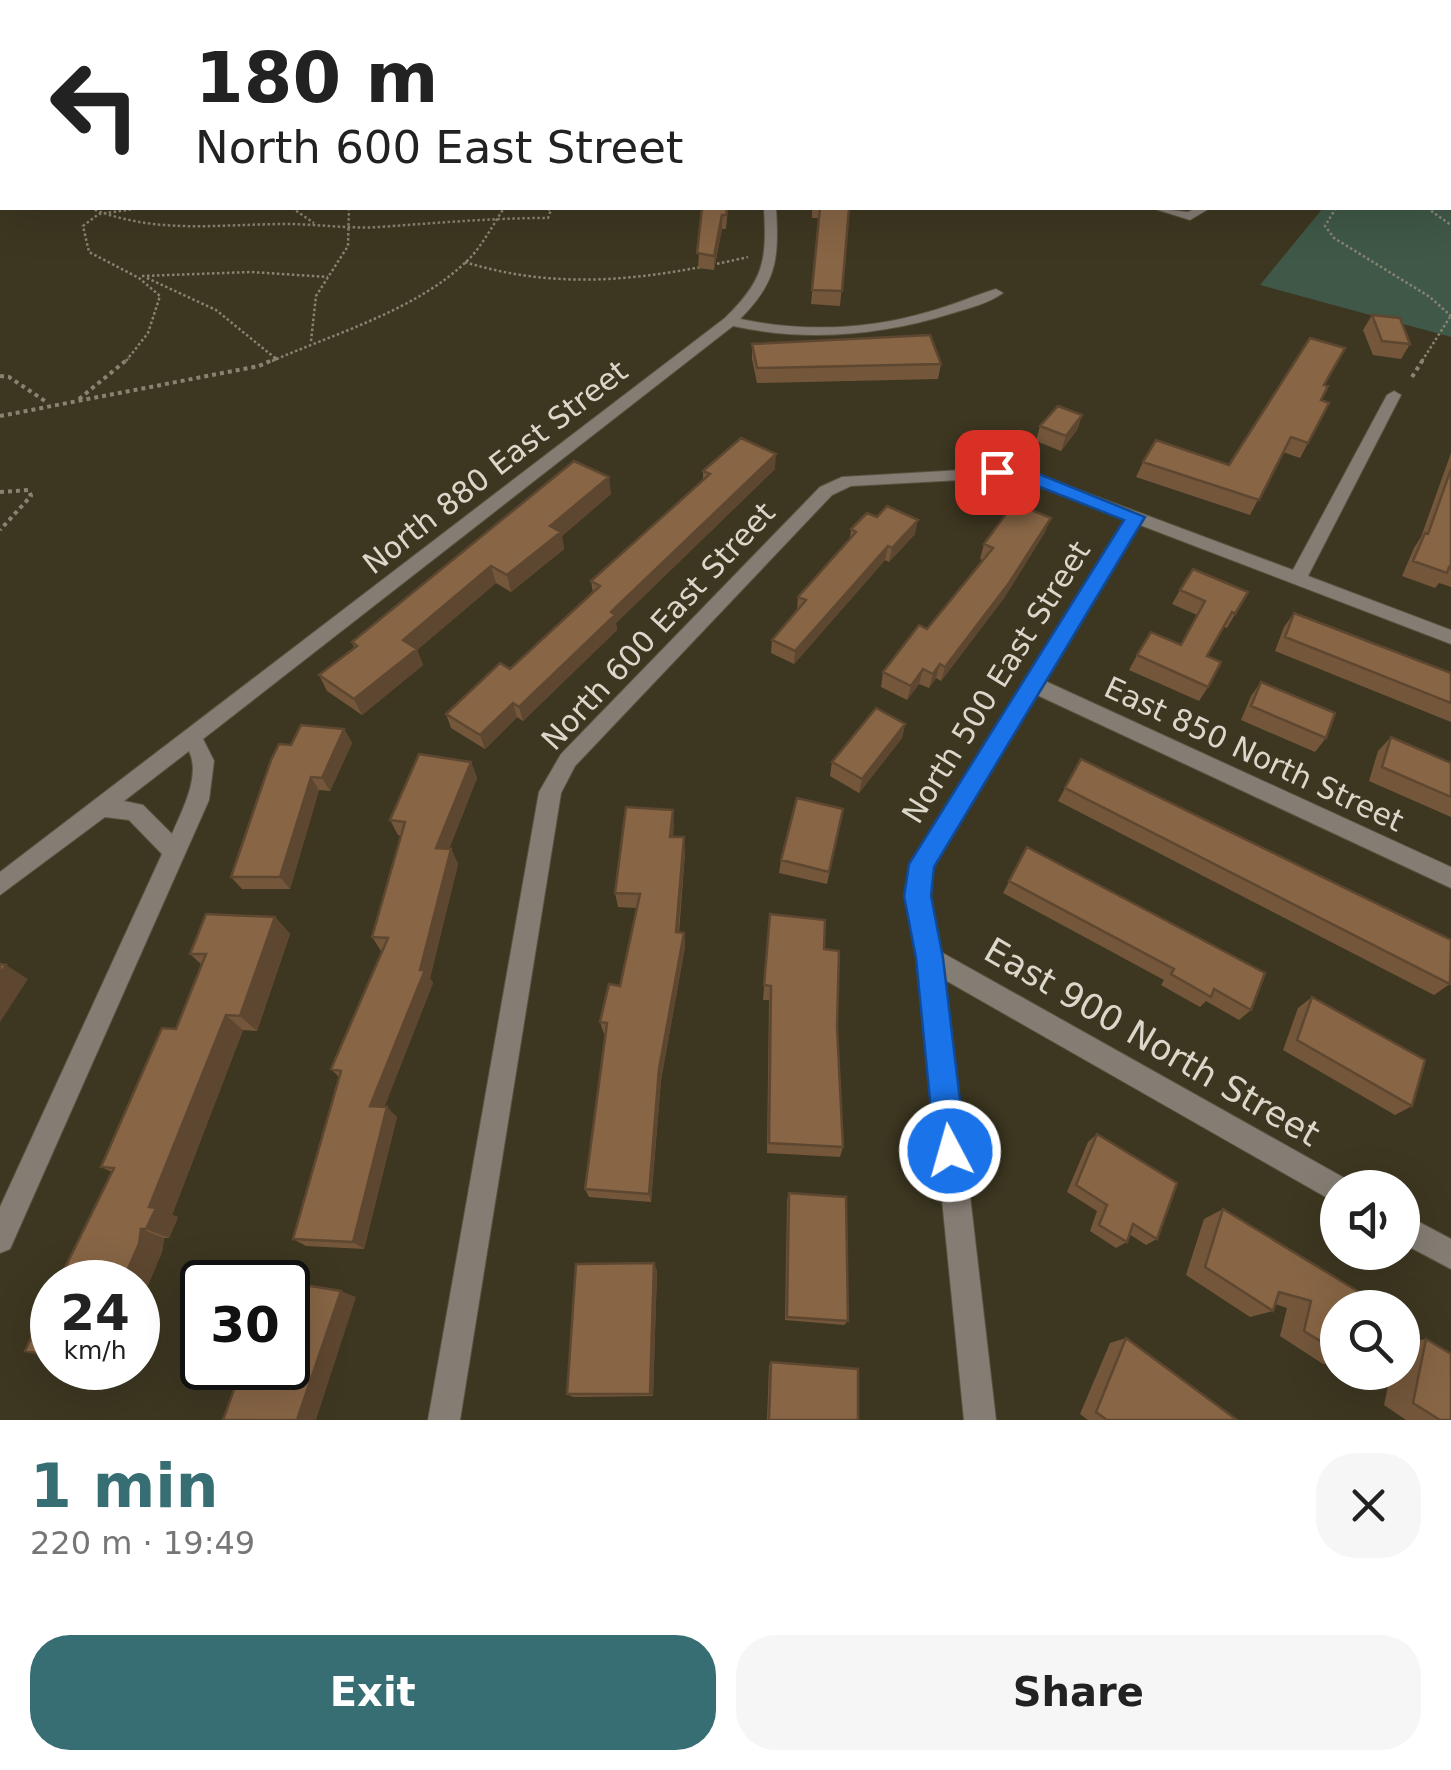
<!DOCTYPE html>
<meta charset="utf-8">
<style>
:root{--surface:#fff;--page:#f6f6f6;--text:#222;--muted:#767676;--accent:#376e73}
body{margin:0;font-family:"DejaVu Sans",sans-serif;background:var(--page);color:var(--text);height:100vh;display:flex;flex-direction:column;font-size:38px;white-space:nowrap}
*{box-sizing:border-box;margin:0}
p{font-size:32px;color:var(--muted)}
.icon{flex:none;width:55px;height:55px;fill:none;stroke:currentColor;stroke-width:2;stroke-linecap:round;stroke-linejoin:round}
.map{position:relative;height:1420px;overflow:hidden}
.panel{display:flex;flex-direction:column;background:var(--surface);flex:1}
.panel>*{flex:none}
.hud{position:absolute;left:0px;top:0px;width:1452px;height:210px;box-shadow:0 10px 40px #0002;background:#fff;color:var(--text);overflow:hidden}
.fabs{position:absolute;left:1320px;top:1170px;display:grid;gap:20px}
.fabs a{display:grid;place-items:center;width:100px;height:100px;border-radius:50%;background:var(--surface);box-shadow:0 10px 40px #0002;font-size:50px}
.speed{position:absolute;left:30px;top:1260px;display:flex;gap:20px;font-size:50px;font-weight:700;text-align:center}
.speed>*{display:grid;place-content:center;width:130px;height:130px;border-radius:50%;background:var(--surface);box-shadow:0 10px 40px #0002;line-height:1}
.speed small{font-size:25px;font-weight:400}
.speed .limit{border:5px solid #111;border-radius:15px;background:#fff;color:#111}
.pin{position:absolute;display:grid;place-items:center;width:85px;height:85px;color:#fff;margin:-42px;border-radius:20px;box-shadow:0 5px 15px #0006}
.me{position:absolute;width:110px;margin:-55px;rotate:354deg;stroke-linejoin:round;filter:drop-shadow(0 0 8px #0008)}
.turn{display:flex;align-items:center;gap:35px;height:210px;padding:0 30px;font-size:45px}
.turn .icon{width:130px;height:130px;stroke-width:2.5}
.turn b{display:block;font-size:70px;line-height:85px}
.round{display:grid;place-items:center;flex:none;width:105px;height:105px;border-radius:40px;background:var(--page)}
.head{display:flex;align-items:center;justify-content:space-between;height:170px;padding:0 30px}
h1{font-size:60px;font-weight:800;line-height:75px;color:var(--accent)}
.primary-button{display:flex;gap:20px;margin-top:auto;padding:20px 30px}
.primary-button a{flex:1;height:115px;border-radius:40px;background:var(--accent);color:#fff;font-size:40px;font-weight:800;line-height:115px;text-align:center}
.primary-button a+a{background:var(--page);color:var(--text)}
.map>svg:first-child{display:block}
.green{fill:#3f5847}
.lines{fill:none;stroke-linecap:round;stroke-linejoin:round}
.minor-casing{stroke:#595440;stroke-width:2}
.path-far1{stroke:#898472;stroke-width:2.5;stroke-dasharray:2.5 2.5;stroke-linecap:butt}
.path{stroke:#898472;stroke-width:4;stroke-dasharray:4 4;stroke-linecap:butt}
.minor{fill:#847d74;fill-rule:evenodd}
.wall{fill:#74573b}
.shaded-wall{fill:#5e4730}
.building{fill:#876545;stroke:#5e4730;stroke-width:2.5}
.route{fill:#1a73e8;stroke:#114b97;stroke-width:2.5}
.labels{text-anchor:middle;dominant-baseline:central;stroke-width:10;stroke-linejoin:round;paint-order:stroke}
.street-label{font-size:30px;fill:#dbd7cb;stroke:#3d3721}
.near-street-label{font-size:35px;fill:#dbd7cb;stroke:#3d3721}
</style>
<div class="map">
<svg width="1451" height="1420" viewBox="0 0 1451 1420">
<rect width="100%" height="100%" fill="#3d3721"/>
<path class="green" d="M1451,159v178l-191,-52 63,-77h127z"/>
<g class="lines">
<g class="minor-casing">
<path id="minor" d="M570,0h8v2h-8z
M764,0h8v2h-8z
M1450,20h1v6h-1z
M1450,145h1v6h-1z
M764,208h12c3,51 1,74 -36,111 62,13 127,11 188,-7 23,-6 45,-16 68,-23l7,4c-14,10 -33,15 -50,20 -73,23 -146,29 -220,13l-530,413 11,22 -5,39 -199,449 -10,4v-46l162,-353 -33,-34 -24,-3 -105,78v-23l725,-554c39,-38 42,-57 39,-110zM189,751c12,25 -7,59 -17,83l-29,-29 -19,-4z
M1152,208l36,4 8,-4h14l-20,12z
M1394,391l7,4 -93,181 143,54v14l-311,-119 -95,156 406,186v21l-414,-193 -104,171 -3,30 11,56 407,228 3,8h-13v16l-393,-224 51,440h-32l-46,-461 -12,-63 5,-32 215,-344 -100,-39 -29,-3 -146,8 -19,9 -257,271 -14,27 -101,627h-32l111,-628 22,-38 259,-267 22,-10 155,-9 31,3 265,99 94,-175z
M1402,1213l49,26v30l-49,-26z"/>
</g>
<path class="path-far1" d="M237,2l5,-2
M90,208c66,27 128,16 197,16 30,0 62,5 92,3 57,-4 112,-9 169,-9l3,-8 -6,-2
M292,208l22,15
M1336,208l-11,18 9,12 96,59 21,19
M1427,208l24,17
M465,262c96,30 187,17 283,-5
M142,276l109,-4 77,5
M147,278l69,32 59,48
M311,341l5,-45 32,-50 1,-38
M126,361l22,-28 12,-37 -21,-18 -50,-26 -6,-26 16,-12 42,-6
M272,361c64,-28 145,-51 196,-101 14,-14 25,-35 36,-52
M1422,361l28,-44"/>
<path class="path" d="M0,376l9,1 39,26
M1412,377l12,-19
M79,399l50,-41
M0,416l259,-50 18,-8
M0,492l29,-2 2,6 -31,34"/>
<use href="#minor" class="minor"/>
</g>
<path class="wall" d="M702,208h26l-2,21h-4l-8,41 -16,-2z
M812,208h37l-9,98 -29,-2 8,-86h-7z
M1372,315l38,29 -9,15 -28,-4 -10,-25z
M752,344l189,20 -3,15 -181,4 -5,-24z
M1324,385l-16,58 -8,15 -17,-6 -33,63 -114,-38 7,-15 86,3z
M1082,415l-5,15 -16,21 -25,-10 4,-15z
M1451,453v134l-12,-4 -4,5 -33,-12 12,-28 7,-11z
M775,469l-159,154 1,7 -94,91 -6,-4 -32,32 -34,-21 -5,-14 64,-45 83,-76 -2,-12 112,-100v-10z
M611,494l-49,42 2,13 -53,43 -15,-9 -79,67 6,15 -61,50 -35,-24 -8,-16 35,-27 -2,-6z
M851,529l64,5 -26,28 -4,-2 -91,104 -23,-11 1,-13 25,-30 1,-13 52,-58z
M1045,532l-41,66 -63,83 -5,-3 -7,10 -10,-4 -12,16 -26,-13 2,-15 44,-43 56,-69 -3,-1 4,-15z
M1180,590l68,2 -21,36 -3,-1 -17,29 1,31 -9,14 -70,-31 8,-15 44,-10 16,-30 -25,-11z
M1294,613l157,60v49l-176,-71 9,-24z
M1261,682l65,56 -11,14 -74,-32 10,-24z
M905,724l-3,14 -43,55 -29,-17 2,-14z
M344,729l8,14 -22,48 -11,-1 -29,99h-48l-11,-12 60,-132z
M1391,737l60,26v54l-82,-36 9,-30z
M1081,759l369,225 -16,11 -376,-194z
M471,762l6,16 -28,71h2l7,15 -28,114 3,5 -49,124 13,10 -33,132 -58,-3 -13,-7 47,-161 -9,-9 52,-118h-2l-9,-14 29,-101 -3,-1 -8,-15z
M843,809l-16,75 -48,-11 2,-13z
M673,810v27l12,16 -6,80h5l1,14 -24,133 -10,122 -62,-5 -4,-8 21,-154 -2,-1 -4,-12 20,-36 17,-78 -19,-1 -3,-14z
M1027,847l224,163 -12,10 -33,-19 -6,6 -39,-22 3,-5 -161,-87z
M770,914l54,35 13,78 6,120 -3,10 -73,-4 2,-153h-6z
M275,917l15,17 -33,97 -14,-1 -71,185 6,2 -9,21h-5l-2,14 -24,57v-27l-26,-110 -11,-5 75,-138 26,-64 -12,-11z
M1312,997l100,109 -17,9 -112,-65 15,-42z
M1097,1134l60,105 -11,6 -17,-11 -2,8 -11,6 -26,-17 7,-20 -30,-19 21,-50z
M789,1193l59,128 -4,4 -59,-5 2,-120z
M1223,1209l115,99v54l-15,2 -43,-28 7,-28 -12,-4 -2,7 -23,6 -64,-42 18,-56z
M654,1263l3,8 -4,125 -80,1 -6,-3z
M1126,1338l111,82h-149l-8,-6 30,-71z
M1426,1339l25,81h-45l-22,-15 7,-33h11v-29z
M771,1362l87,58h-91l2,-54z"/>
<path class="shaded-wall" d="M722,215v14l-8,41v-14z
M1082,415l-5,15 -16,21 5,-15z
M776,454l-1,15 -159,154 1,7 -94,91 -4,-14 92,-95z
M609,477l2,17 -49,42 2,13 -53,43 -4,-17 43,-49z
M1051,518l-6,14 -41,66 -63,83 4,-14z
M918,520l-3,14 -26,28 3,-14z
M888,546l-3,14 -91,104 1,-13z
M491,566l5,17 -79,67 6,15 -61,50 -8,-16 49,-59z
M940,664l-4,14 -7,10 4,-14z
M923,669l-4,15 -12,16 4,-14z
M513,703l4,14 -32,32 -5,-14z
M905,724l-3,14 -43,55 3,-14z
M344,729l8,14 -22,48 -8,-13z
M471,762l6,16 -34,85 -7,-15z
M311,777l8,13 -29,99 -10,-12z
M673,810l1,15 -2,27 -2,-15z
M684,837l1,16 -8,93 -1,-14z
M451,849l7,15 -28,114 3,5 -52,133 -11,-10z
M275,917l15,17 -33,97 -17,-15z
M684,933l1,14 -24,133 -10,122 -2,-8 10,-125z
M6,965l22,14 -28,43v-48z
M226,1015l17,15 -71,185 6,2 -9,21 -23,-9 3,-22z
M387,1107l10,10 -33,132 -11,-7z
M141,1229l23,9 -2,14 -24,57v-27h-16z
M654,1263l3,8 -4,125 -3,-2z
M341,1291l15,6 -40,123h-19z"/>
<path class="building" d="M513,0h25l-2,2h-23z
M599,0h27l-1,2h-27z
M708,0h23v2h-23z
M702,208h25l-1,7h-4l-8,41 -17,-3z
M820,208h29l-7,83 -30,-1z
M1372,315l28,3 10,26 -28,-3z
M930,335l11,29 -184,4 -5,-24z
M1310,338l35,10 -21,37 4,1 -7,14 8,3 -21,40 -17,-6 -32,63 -116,-38 13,-22 73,25z
M1058,406l24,9 -16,21 -26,-10z
M741,438l35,16 -165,158 4,3 -96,92 -6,-4 -33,32 -34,-21 54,-51 10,6 90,-83 -9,-5 119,-107 -7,-3z
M574,461l35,16 -59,49 11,6 -54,43 -16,-9 -88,74 14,9 -63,50 -35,-24 38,-29 -5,-4z
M1451,469v99l-2,-1 -2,6 -34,-12 12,-28 3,1z
M1014,503l37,15 -42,65 -64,84 -5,-3 -7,10 -10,-5 -12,17 -28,-14 36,-47 8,4 66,-81 -9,-4z
M887,506l31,14 -26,28 -4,-2 -93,105 -23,-11 34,-40 -8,-3 58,-65 -5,-3 16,-16 10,4z
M1193,569l55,23 -13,22 -3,-2 -25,44 14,6 -13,25 -71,-32 14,-23 30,13 24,-44 -25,-11z
M1294,613l157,60v30l-166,-66z
M1261,682l74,31 -9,25 -75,-32z
M876,708l29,16 -43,55 -30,-17z
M301,725l43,4 -22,49 -11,-1 -31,100h-49l40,-117 8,-16 12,1z
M1391,737l60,26v34l-69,-30z
M419,754l52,8 -35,86 15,1 -31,121h5l-55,136 17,1 -34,135 -60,-3 48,-168 -10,-2 57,-131 -16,-1 33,-115 -15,-2z
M1081,759l370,181 -1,44 -385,-196z
M797,798l46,11 -14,63 -48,-12z
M626,807l47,3 -3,27h14l-8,95 8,1 -25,136 -10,125 -64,-5 22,-166 -7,-1 9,-38 11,2 20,-92 -25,-1z
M1027,847l238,126 -14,37 -37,-21 -3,8 -40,-23 3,-5 -165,-88z
M206,914l69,3 -35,99 -14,-1 -77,192 7,1 -10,21h-5l-2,15 -17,38h-64l56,-114 -13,-1 61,-139 14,1 30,-75h-16z
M770,914l55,6 -1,29 15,2 -2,76 6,120 -74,-4 2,-157 -7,-1z
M0,964l6,1 -6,9z
M1312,997l113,63 -13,46 -115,-66z
M1097,1134l80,49 -20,56 -24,-15 -6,18 -28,-17 8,-20 -31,-20z
M789,1193l57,4 2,124 -61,-4z
M1223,1209l141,86 -3,13h-23v44l-34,-21 7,-30 -32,-9 -6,19 -68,-44z
M654,1263l-4,131h-83l9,-130z
M275,1280l66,11 -44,129h-74l19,-52h46v-86h-14z
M52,1294v62l-27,-5z
M1126,1338l111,82h-130l-11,-8z
M1426,1339l25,15v66h-11l-27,-17z
M771,1362l87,7v51h-89z"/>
<path class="route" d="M997,467l37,5 111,45 -211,350 -3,29 12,62 23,193 -5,11 -11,4 -11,-4 -4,-11 -19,-193 -12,-62 5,-32 215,-344 -99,-39 -34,-4v-9z"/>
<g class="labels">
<g class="street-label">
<text transform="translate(495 467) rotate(-38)">North 880 East Street</text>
<text transform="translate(658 626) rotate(-47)">North 600 East Street</text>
<text transform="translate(996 682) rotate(-58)">North 500 East Street</text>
<text transform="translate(1254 754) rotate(25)">East 850 North Street</text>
</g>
<g class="near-street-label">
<text transform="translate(1152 1042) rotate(30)">East 900 North Street</text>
</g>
</g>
</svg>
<div class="fabs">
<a><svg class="icon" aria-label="sound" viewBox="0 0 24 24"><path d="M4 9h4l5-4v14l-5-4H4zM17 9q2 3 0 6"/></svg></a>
<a><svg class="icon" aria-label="search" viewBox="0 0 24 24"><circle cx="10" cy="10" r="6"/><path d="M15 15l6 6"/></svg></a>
</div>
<div class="speed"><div>24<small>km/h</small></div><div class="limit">30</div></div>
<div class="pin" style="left:997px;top:472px;background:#d93025"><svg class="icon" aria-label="arrive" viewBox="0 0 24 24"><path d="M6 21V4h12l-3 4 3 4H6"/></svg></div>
<svg class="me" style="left:950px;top:1151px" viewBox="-20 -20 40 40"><circle r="17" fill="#1a73e8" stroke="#fff" stroke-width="3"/><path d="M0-11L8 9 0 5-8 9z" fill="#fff"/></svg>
<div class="hud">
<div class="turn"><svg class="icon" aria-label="left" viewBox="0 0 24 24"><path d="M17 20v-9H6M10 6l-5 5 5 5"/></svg><div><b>180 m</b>North 600 East Street</div></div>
</div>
</div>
<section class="panel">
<div class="head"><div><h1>1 min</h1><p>220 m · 19:49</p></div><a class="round"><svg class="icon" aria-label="close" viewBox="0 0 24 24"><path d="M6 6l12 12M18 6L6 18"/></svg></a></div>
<div class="primary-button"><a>Exit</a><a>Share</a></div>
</section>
